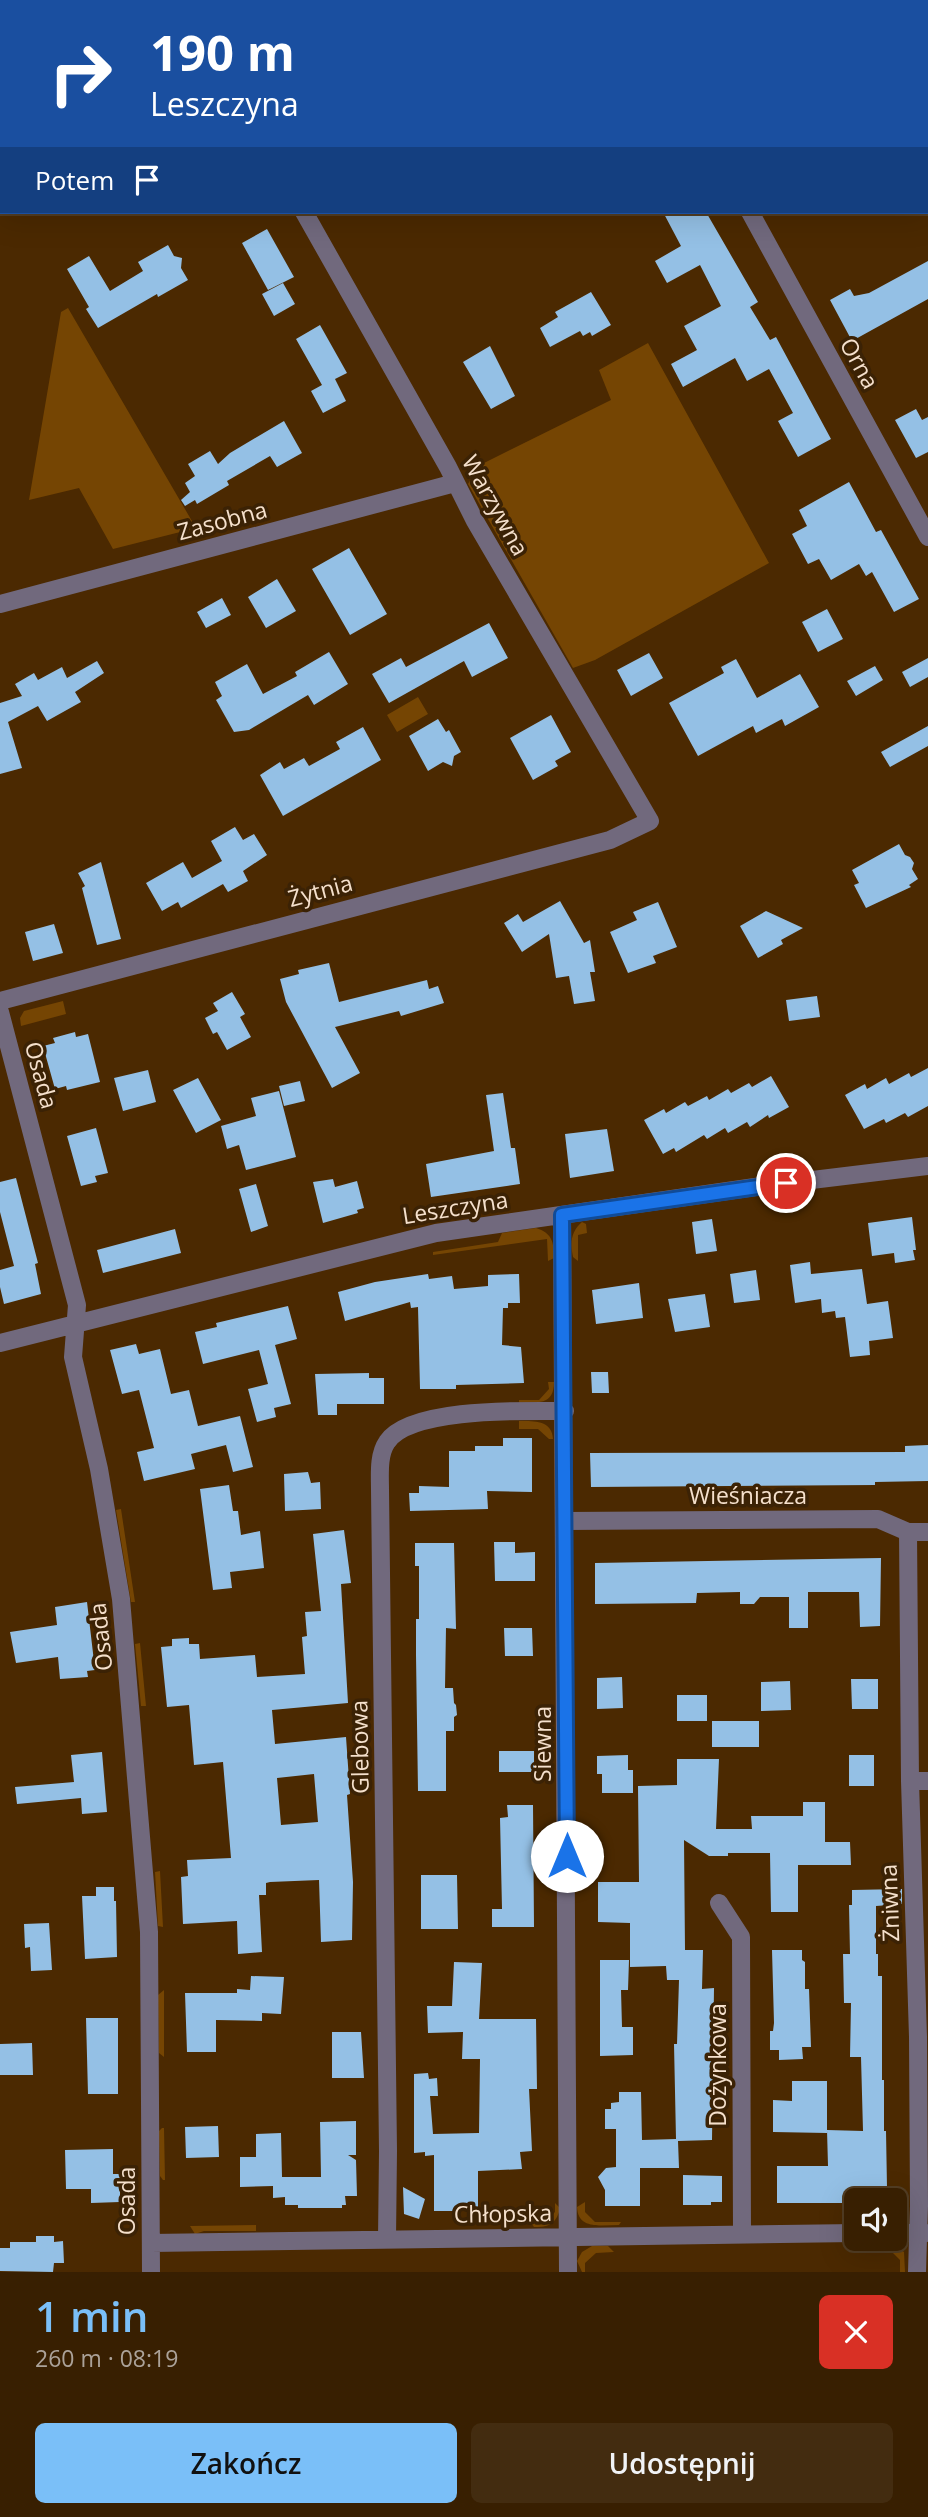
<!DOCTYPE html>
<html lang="pl">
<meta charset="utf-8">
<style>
:root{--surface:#381f01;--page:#432c10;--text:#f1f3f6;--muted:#aba299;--line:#523d23;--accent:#7abff8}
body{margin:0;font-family:"Open Sans",sans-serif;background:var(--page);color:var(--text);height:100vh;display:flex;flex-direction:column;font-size:26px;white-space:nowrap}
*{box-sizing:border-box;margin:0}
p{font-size:23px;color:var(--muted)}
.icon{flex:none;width:38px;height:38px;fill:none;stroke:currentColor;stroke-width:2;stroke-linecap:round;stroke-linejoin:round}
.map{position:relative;height:2272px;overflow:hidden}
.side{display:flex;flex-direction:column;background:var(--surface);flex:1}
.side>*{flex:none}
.guide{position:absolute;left:0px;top:0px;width:929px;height:214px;box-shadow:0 7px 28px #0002,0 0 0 2px var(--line);background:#1a4fa0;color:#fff;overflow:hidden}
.buttons{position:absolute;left:844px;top:2188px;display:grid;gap:14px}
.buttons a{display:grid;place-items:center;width:63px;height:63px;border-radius:10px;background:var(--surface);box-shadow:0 7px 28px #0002,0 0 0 2px var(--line);font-size:35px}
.pin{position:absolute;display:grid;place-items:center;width:60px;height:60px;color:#fff;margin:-30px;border:4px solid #fff;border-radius:50%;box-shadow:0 2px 7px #0007}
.me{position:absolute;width:77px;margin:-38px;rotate:0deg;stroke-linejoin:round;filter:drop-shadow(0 0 5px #0008)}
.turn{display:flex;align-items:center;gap:24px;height:147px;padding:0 35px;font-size:32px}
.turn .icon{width:91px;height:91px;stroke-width:2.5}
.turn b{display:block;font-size:49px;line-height:60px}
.then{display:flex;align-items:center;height:66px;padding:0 35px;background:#0003;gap:14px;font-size:26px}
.round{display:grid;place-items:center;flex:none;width:74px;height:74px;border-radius:10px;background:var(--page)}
.summary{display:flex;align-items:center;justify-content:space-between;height:119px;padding:0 35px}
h1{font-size:42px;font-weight:600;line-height:52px;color:var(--accent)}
.cta{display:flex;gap:14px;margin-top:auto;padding:14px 35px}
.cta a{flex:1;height:80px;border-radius:10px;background:var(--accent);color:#111;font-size:28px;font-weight:600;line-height:80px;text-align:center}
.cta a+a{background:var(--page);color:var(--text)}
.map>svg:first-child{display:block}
.green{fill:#754503}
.building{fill:#94c0e5;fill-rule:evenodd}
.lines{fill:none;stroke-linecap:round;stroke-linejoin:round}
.minor{stroke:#71697d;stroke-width:18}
.route-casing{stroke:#114b97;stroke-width:18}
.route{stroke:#1a73e8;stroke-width:12}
.labels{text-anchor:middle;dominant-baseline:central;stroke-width:7;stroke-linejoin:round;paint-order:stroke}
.street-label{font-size:23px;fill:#f5e0cc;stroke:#3b2205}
</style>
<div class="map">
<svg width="928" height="2272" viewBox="0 0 928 2272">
<rect width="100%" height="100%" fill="#4b2901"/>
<path class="green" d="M0,0h460l-458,2v131z
M68,308l128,220 -83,21 -34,-61 -50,12 32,-188z
M648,343l121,220 -174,97 -22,8 -105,-184 10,-18 133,-66 -12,-30z
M418,697l10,17 -31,18 -10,-17z
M63,1001l3,13 -45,12 -1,-8 4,-7z
M582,1222l4,2 1,9 -9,2v26l-5,-4c-3,-14 -2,-26 9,-35z
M536,1228c16,5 18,14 18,30l-6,3 -1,-22 -114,16v-3l65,-10 4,-9z
M548,1382h6c0,24 -17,20 -35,21v-3h20l10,-11z
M519,1421c15,0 33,-1 34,18h-4l-11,-10h-19z
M121,1509l14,93h-4l-15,-92z
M140,1643l6,63h-5l-6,-62z
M160,1871l3,56 -5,-1 -3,-54z
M164,1990v67l-5,-4 -1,-58z
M162,2128h2l1,52h-2l-3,-4 -1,-45z
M900,2195h8c0,14 0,22 -14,28v-7l6,-6z
M585,2202v10l10,10h26l-2,3c-18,0 -41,5 -42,-18z
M555,2203l5,5c-3,15 -11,20 -26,19l-3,-4 14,-1 10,-10z
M256,2225v6h-52l-9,3 -5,-8z
M886,2245l10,1 8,6 1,20h-5v-12l-9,-9h-10z
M592,2246h16l6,6 -18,1 -11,10v9h-3l-5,-11 5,-9z"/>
<path class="building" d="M663,212h43l52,90 -8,5 20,33 6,-3 55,102 -33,18 -20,-36 15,-8 -24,-44 -22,12 -12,-23 -52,29 -12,-23 26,-14 -13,-24 37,-20 -21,-41 -33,18 -12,-22 26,-15z
M267,229l27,48 -26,13 -26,-47z
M168,245l6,11 8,2 -1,10 7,12 -30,17 -1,-3 -59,34 -12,-19 3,-2 -22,-38 22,-13 21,35 33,-20 -5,-9z
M928,261v38l-76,42 -22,-41 20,-11 4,7 15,-3z
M283,283l12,21 -21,12 -12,-22z
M591,292l20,33 -19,11 -2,-4 -7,4 -3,-5 -30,16 -10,-19 18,-11 -3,-5z
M320,325l27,48 -12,6 11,22 -23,12 -12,-22 11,-6 -26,-46z
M490,346l25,50 -24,13 -28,-47z
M916,409l6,11 6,-3v35l-12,6 -21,-38z
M284,421l18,32 -25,14 -7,-11 -43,25 2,4 -32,19 -2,-4 -10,6 -4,-6 9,-8 -5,-9 10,-7 -7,-12 22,-13 8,13 12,-11z
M849,482l27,50 5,-2 38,69 -25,13 -22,-40 -6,4 -7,-12 -28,16 -12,-21 -11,5 -16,-30 15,-8 -8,-16z
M349,548l38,66 -37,21 -38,-66z
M277,579l19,32 -30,17 -18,-31z
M222,598l9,17 -25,13 -9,-16z
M827,609l16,30 -25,13 -16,-30z
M489,623l19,35 -36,19 -8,-16 -75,42 -17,-29 29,-16 5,9z
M329,652l19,32 -34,21 -6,-10 -59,35 -15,2 -18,-32 6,-4 -7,-14 32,-18 16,30 34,-18 -2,-4z
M649,653l14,25 -32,18 -14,-26z
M928,658v19l-18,10 -8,-15z
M736,659l21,39 43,-24 19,33 -34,19 -3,-7 -26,14 -3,-7 -55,30 -29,-53 55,-30 -3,-6z
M97,661l7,12 -29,19 6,10 -34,19 -9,-15 -30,16 14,46 -22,6v-71l22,-7 -7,-12 19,-11 4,7 24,-13 5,11z
M875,666l8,14 -27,16 -9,-15z
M551,715l20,37 -16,9 3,5 -25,14 -23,-42z
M438,719l8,13 3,-2 12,22 -7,4 -2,10 -9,-4 -15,9 -19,-35z
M928,726v20l-38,21 -9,-15z
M363,727l18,33 -98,56 -23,-41 20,-13 4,7 20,-11 5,8 31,-17 -4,-7z
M235,827l8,13 11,-6 13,21 -24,16 5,10 -20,11 -5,-8 -42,24 -3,-6 -16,9 -16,-28 37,-21 9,16 30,-17 -11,-20z
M899,844l6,11 5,2 4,6 -2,6 6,10 -9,6 2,2 -45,21 -12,-23 5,-2 -7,-13z
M101,862l20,77 -24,6 -15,-57 3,-2 -7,-13z
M560,901l24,42 6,-3 5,32h-5l5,29 -21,3 -5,-28 -13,2 -7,-44 -27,18 -18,-29 14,-9 5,8z
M658,902l19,45 -24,9 3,7 -28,10 -18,-41 27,-12 -4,-8z
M766,911l37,17 -22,12 2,4 -25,14 -18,-32z
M54,924l9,29 -30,8 -8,-29z
M329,963l10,39 88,-22 2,9 9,-3 6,17 -43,13 -2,-5 -64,16 25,46 -28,15 -46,-86 -6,-23 19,-5 -1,-4z
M232,992l13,22 -5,3 11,20 -24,13 -10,-18 -4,2 -8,-16 13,-7 -5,-8z
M817,996l3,21 -31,4 -3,-21z
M75,1032l1,5 12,-3 12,48 -33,8 -1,-4 -11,3 -12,-43 12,-3 -2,-5z
M928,1068v38l-20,11 -3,-4 -19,10 -2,-4 -20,10 -19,-34 20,-11 2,5 19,-11 3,6 20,-11 2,4z
M148,1070l8,32 -33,9 -9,-33z
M771,1076l18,31 -20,11 -1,-3 -18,12 -3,-5 -19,11 -3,-5 -18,11 -3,-4 -28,17 -2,-4 -11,6 -19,-34 20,-11 2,4 19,-11 3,4 19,-10 2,4 19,-11 3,4 18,-10 3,4z
M198,1078l23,42 -25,13 -23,-43z
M300,1081l5,20 -21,5 -5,-20z
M279,1091l17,66 -50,13 -7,-25 -12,4 -6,-23 35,-10 -5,-18z
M503,1093l8,55h4l5,36 -89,13 -5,-33 68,-13 -8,-56z
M96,1128l12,45 -13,3 2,6 -16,4 -14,-50z
M607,1129l7,42 -44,7 -5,-44z
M16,1178l22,85 -3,1 6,30 -37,10 -4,-17v-17l14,-4 -14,-54v-30z
M333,1179l2,8 22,-6 7,27 -7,2 1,3 -35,10 -10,-41z
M256,1184l12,42 -17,6 -12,-43z
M912,1217l4,33h-3l2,10 -20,3 -1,-10 -22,3 -4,-33z
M712,1219l5,32 -21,3 -4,-32z
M175,1229l6,24 -78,20 -6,-23z
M810,1262l1,12 51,-5 5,35 21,-3 5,37 -24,3 1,14 -20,2 -5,-40 -9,1 -1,-7 -13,2 -1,-14 -26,4 -5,-38z
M756,1270l4,30 -26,3 -4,-29z
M428,1274l1,5 23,-3 2,13 34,-3v-11l31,-1 1,29h-12v5h-5l-1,37 19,2 3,36 -68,2v4h-36l-2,-82 -7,1 -1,-6 -65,19 -7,-29 37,-10z
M639,1283l4,35 -47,6 -4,-34z
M705,1294l5,33 -35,5 -7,-33z
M288,1306l9,33 -22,6 16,59 -17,4 2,9 -19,5 -9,-33 20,-5 -9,-34 -56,14 -8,-32 22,-5 -1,-4z
M136,1344l3,10 21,-5 11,45 18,-4 9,36 42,-10 13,51 -20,5 -7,-27 -35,9 4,15 -51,12 -7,-29 17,-4 -15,-58 -17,4 -12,-44z
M591,1372h17l1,21h-17z
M369,1373v5h15v26h-47v11h-19l-3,-41z
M503,1438h29v54l-45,-1 1,18 -78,2 -1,-18h10v-7l30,1v-36h26v-5h28z
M928,1445v36l-53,1v3l-284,2 -1,-34 315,-1v-6z
M308,1472l3,11 9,-1 1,27 -36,2 -1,-37z
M229,1485l4,26h5l3,24 19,-4 4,37 -34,4 2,16 -19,2 -13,-101z
M344,1530l7,53 -10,1 7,119 -76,7 3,34 71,-7 4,57 -3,1 6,87 -1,58 -31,2 -2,-62 -49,2 -4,1v12h-7l3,57 -24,2 -1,-33 -54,3 -2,-47 7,-1 -1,-16 44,-2 -8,-96 -29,3 -5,-60 -22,2 -6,-60 11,-1v-7l17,-1v6h10l1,15 55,-4 2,22 48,-3 -3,-37 5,-1 -2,-24 16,-1 -8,-77zM314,1774l4,48 -37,3 -4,-47z
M494,1542h21v11l20,-1v29h-40z
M415,1543h39l2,86 -10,-1 -1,60h8l1,15 2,2 1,10 -3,2v14h-8v60h-28l-2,-136v-36h3v-53h-4z
M881,1558l-1,68 -20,1 -1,-35h-51v36h-19v-31h-29l-6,7h-14v-12l-43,1 -1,10 -101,1v-41z
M87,1602l8,68 -8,1 1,6 -28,2 -2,-22 -42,6 -6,-31 47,-7 -2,-18z
M504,1628h28l1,28h-28z
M622,1677l1,31 -26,1v-31z
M851,1679h27v30h-26z
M790,1681l1,29 -30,1v-29z
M677,1695h30v26h-30z
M712,1721h47v26h-47z
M499,1751h35v21h-35z
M102,1752l5,60 -25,2 -1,-16 -64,6 -2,-17 59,-5 -3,-27z
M628,1755v15h5v23h-31v-19h-5v-18z
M849,1755h25v31h-25z
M677,1759h42l-3,70h36l-1,-13h52v-14h22v40h25l1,23h-53v47h-27l-1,-59h-42v3h-19l-25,-16 1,110h18l-1,39 12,-1 -2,152 -34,1 1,27h-39v38h-35v-16l-7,-13 8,-9 10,-1v-38h-11v-20h6v-6l8,-1v-10h22l1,48 34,-1 -2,-95h3l2,-64h-12l-1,-14 -36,1v-44l-32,-1v-40h41l-1,-96 39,-1z
M507,1805h26l1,122h-42v-18h10l-2,-91 8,-1z
M421,1875h36l1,54h-37z
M96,1887h18v14h2l1,56 -32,2 -3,-63h14z
M902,1889v15l-26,2v48h2v22h4v104h2v51h2l1,57h-8v12h-23v3h-79v-37h51l-1,-36 36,1 -2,-74h-11l1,-54h-7l-1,-49h7l-1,-49h3v-15z
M49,1923l3,47 -21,1 -1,-24 -5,1 -1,-24z
M772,1950h30v10l3,2v27h4l2,58h-9l1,12 -24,1v-10h-9v-19h3l1,-8z
M600,1960h29l-1,30h-7l1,37h11v28l-33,1z
M454,1962l28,1 -3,56h57l1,70h-8l3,62 -12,1 2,17 -44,2v37h-11v3h-33v-56l-9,1v-4l-11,1v-79l14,-1 1,6 8,-1 1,18h-8l3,38 46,-1 1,-74h-18l1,-27 -35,1 -1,-27h25z
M251,1976l33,1 -3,37 -19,-1v8l-46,-1v32h-29l-2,-59h52v-4l13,1z
M86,2018h32v76h-30z
M332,2032h29l3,46h-32z
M32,2043l1,32h-33v-31z
M792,2081h35v52l-54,-1v-32l19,1z
M356,2121v34h-8l8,5 1,36h-12l1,9h-4v3h-44v-3h-13v-8l-12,1v-12l-33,1v-30h16v-23l25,-1 1,44h39l-1,-55z
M218,2126l1,31 -33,1 -1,-31z
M113,2149v25h7v28l-29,1v-14h-25l-1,-39z
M683,2175l39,1v26h-11v3h-28z
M403,2187l22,12 -6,20 -15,-5z
M36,2236h18v6l9,-1 1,22h-10l-1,9 -53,-1v-23h10v-6h26z"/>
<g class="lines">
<path class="minor" d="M634,0l1,2
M545,2l5,-2
M750,212l178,325
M0,604l455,-121
M0,1001l610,-161 40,-19 -175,-300 -27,-54 -144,-255
M0,1012l77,293 -4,52 26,112 22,130 28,333 2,340
M562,1215l6,1057
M0,1343l436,-110 326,-47 166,-20
M565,1521l313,-2 30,13h20
M908,1532l2,249 8,256 1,169 -2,66
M910,1781h18
M719,1903l22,34 1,296
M894,2233h32
M387,2239l1,-88 -8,-661c0,-15 -2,-35 7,-48 23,-35 139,-31 178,-31
M151,2243l705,-10"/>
</g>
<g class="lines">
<g class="route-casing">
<path id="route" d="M567,1856l-5,-641 224,-32"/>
</g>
<use href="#route" class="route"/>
</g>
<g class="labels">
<g class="street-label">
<text transform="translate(860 363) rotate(61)">Orna</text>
<text transform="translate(496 505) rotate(61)">Warzywna</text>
<text transform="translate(222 520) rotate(-15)">Zasobna</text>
<text transform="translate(320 890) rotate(-15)">Żytnia</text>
<text transform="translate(42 1075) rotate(75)">Osada</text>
<text transform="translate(455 1207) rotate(-9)">Leszczyna</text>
<text x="748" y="1495">Wieśniacza</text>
<text transform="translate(100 1637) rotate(-96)">Osada</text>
<text transform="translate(542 1744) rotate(-90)">Siewna</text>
<text transform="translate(359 1747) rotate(-91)">Glebowa</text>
<text transform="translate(889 1903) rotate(-92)">Żniwna</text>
<text transform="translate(717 2065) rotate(-90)">Dożynkowa</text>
<text transform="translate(126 2201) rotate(-90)">Osada</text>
<text transform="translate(503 2213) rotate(-1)">Chłopska</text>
</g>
</g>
</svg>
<div class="buttons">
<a><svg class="icon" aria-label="sound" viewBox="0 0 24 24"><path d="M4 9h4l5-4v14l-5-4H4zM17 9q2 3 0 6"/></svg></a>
</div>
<div class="pin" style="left:786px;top:1183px;background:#d93025"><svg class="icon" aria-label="arrive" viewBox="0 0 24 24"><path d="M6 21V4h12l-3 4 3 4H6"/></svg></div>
<svg class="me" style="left:567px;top:1856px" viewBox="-20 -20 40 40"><circle r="19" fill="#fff"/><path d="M0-13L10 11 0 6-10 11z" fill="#1a73e8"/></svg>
<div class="guide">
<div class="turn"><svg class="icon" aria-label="right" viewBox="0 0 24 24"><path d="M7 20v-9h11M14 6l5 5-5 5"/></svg><div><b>190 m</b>Leszczyna</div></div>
<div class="then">Potem<svg class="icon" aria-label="arrive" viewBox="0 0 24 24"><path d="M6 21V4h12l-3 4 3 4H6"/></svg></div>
</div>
</div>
<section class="side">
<div class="summary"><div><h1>1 min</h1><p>260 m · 08:19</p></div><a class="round" style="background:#d93025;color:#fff"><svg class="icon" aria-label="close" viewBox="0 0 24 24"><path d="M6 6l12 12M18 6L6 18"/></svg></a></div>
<div class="cta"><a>Zakończ</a><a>Udostępnij</a></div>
</section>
